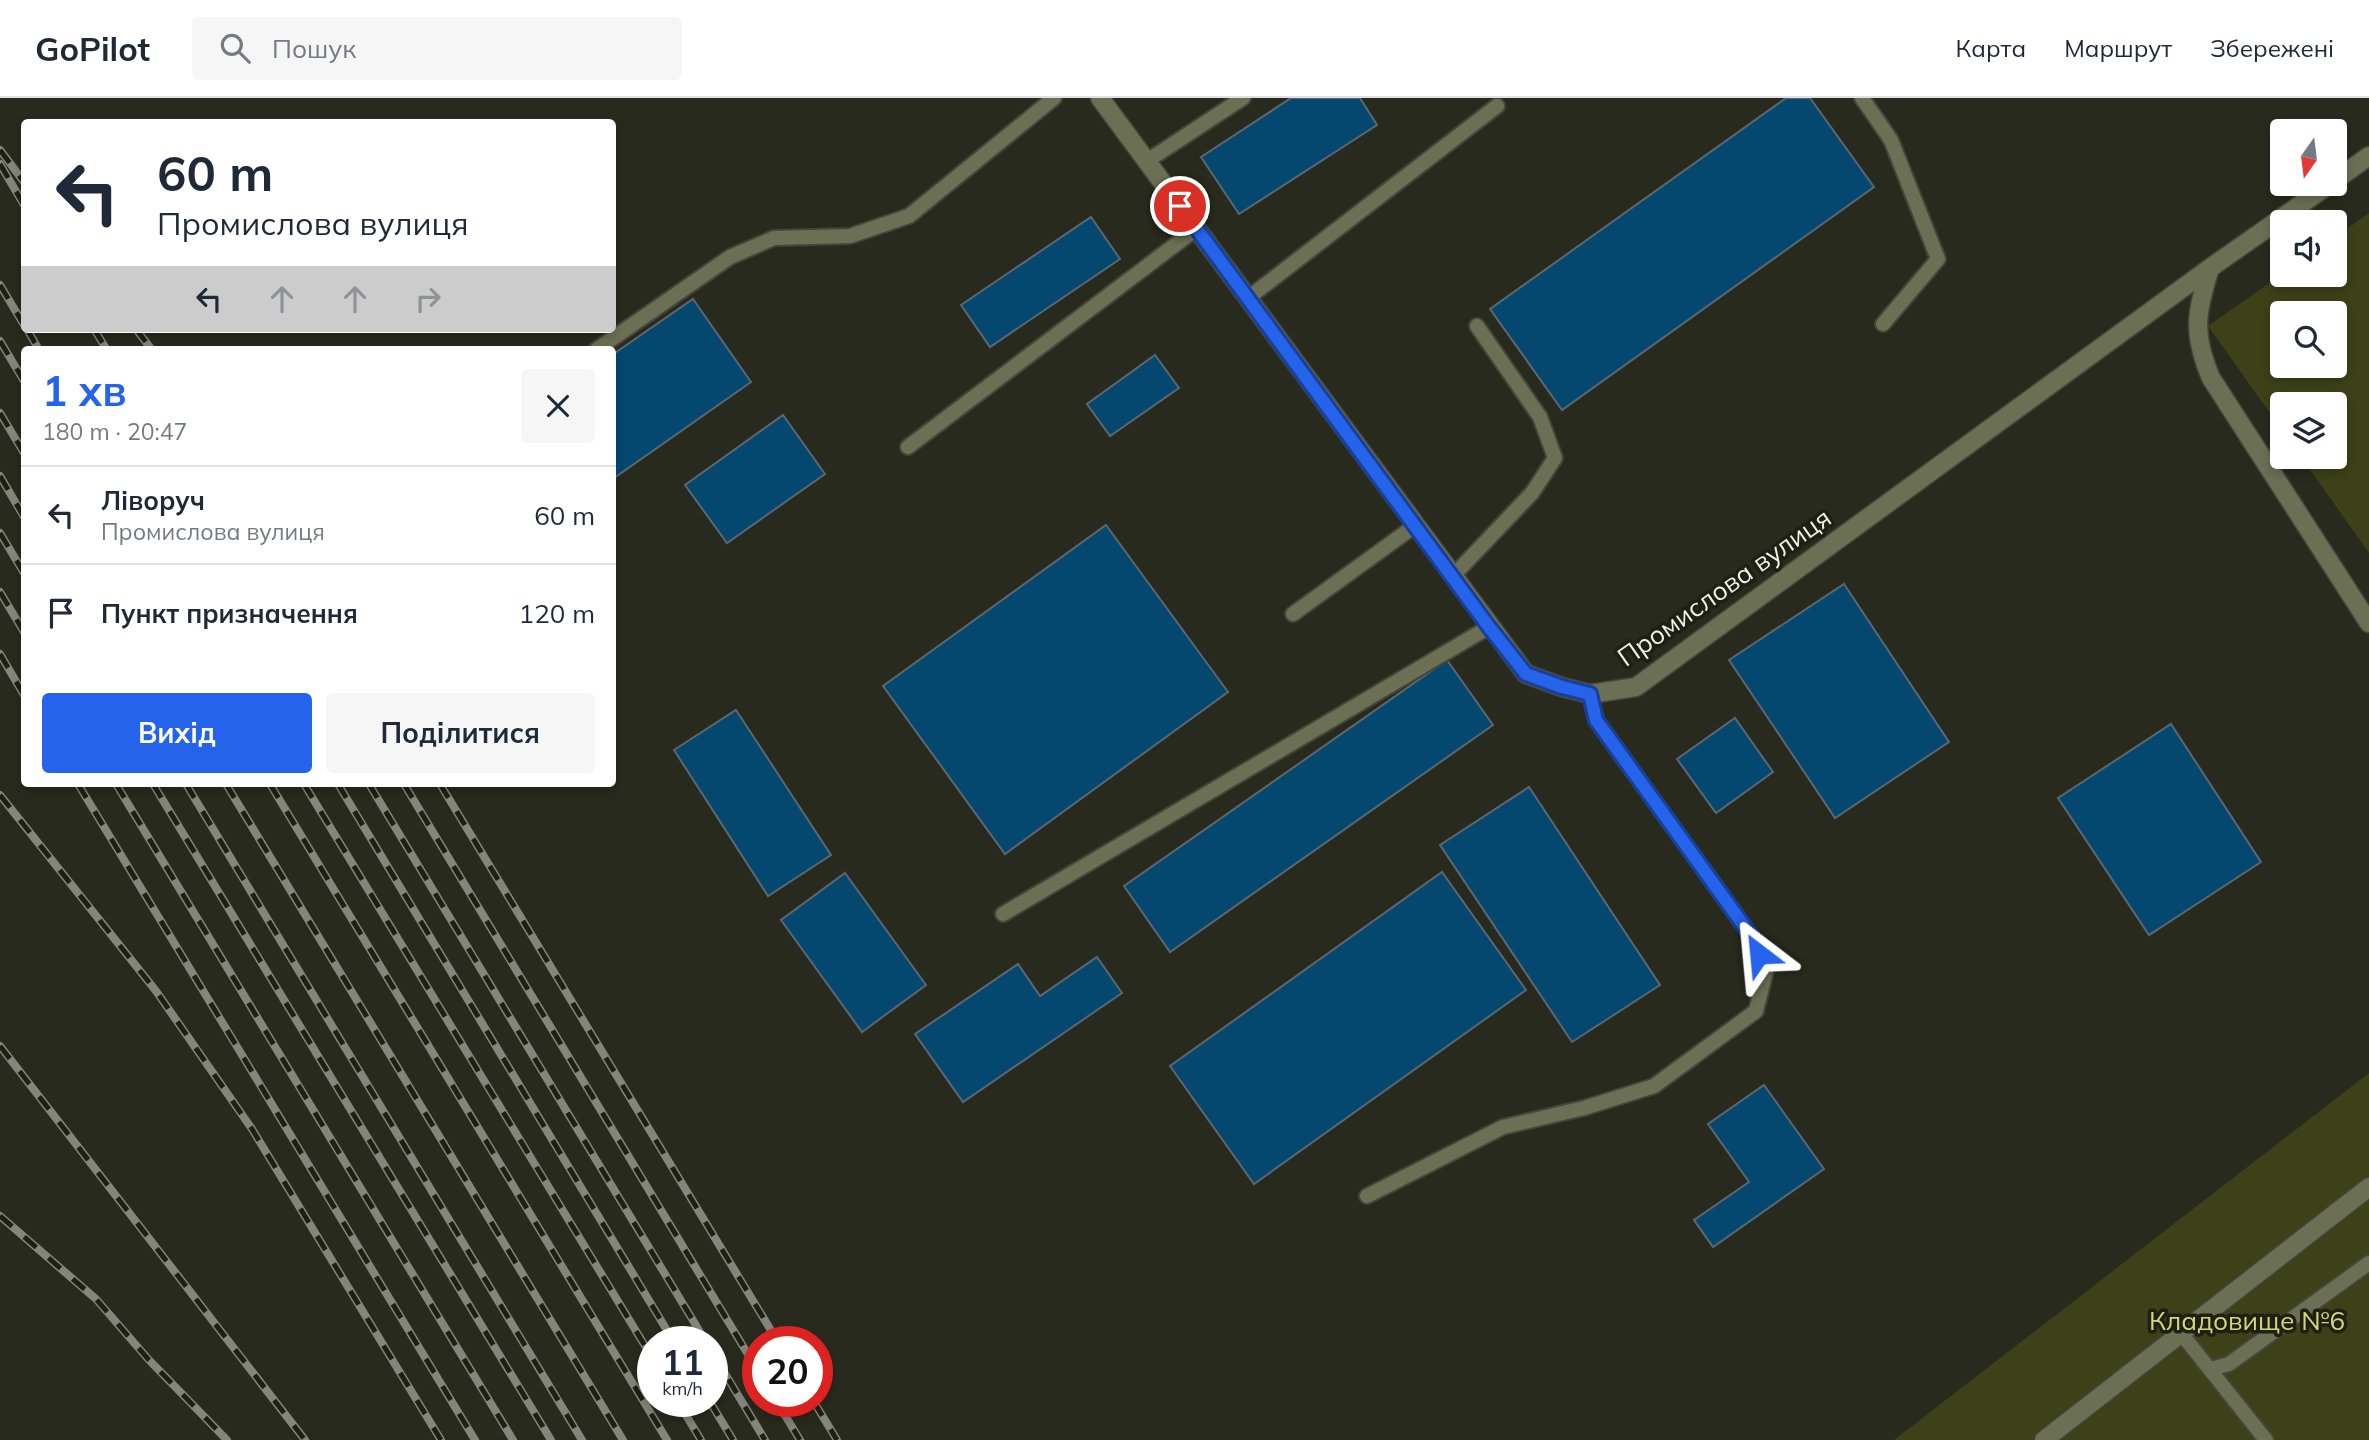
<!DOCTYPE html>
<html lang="uk">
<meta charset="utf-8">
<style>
:root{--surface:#fff;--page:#f6f6f7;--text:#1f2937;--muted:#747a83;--line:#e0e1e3;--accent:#2563eb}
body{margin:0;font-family:Mulish,sans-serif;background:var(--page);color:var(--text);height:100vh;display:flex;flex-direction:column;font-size:26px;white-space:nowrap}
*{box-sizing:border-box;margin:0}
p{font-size:23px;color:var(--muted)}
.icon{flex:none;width:38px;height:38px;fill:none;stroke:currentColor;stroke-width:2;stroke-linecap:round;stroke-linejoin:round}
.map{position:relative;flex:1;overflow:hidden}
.sheet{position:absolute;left:21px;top:248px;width:595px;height:441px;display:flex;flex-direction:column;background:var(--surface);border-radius:7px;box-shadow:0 4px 10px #0003}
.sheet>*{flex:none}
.guide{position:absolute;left:21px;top:21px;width:595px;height:214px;border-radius:7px;box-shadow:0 4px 10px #0003;background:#fff;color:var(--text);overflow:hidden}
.needle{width:46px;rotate:194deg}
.tools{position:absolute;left:2270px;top:21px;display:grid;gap:14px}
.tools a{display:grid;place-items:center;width:77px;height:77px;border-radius:7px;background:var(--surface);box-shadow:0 4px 10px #0003;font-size:35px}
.speed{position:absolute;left:637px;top:1228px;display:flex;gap:14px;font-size:35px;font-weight:700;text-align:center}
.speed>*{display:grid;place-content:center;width:91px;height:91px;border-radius:50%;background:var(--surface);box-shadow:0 4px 10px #0003;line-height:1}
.speed small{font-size:18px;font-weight:400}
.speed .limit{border:10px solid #d22;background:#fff;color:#111}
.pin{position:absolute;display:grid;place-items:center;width:60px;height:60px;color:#fff;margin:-30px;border:4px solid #fff;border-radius:50%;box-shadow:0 2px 7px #0007}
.me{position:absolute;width:77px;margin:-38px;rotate:331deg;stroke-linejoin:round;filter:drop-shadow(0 0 5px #0008)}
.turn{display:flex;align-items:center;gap:24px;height:147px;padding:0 21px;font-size:32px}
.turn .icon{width:91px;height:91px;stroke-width:2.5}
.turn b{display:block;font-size:49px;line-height:60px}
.lanes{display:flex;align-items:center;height:66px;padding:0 21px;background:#0003;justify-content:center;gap:35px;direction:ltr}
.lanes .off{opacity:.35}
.round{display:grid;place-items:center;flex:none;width:74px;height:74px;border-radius:7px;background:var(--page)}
.head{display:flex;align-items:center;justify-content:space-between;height:119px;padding:0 21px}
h1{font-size:42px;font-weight:700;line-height:52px;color:var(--accent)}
.button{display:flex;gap:14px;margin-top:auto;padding:14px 21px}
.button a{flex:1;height:80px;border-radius:7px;background:var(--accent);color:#fff;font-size:28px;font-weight:700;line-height:80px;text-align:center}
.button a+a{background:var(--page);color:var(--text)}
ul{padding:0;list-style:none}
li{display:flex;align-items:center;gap:21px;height:98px;padding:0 21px;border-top:2px solid var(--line)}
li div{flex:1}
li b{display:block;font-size:26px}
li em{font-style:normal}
header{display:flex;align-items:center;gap:42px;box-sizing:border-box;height:98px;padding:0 35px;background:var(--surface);border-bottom:2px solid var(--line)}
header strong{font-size:33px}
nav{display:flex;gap:38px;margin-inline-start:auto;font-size:24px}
.search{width:490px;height:63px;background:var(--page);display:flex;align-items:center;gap:18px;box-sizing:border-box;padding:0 24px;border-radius:7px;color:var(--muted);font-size:26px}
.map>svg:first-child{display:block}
.green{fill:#3c4117;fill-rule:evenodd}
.building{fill:#05486f;stroke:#5a6771;stroke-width:2}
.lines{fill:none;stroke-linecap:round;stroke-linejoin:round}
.service-casing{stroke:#44463a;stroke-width:18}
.minor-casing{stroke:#44463a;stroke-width:21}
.service{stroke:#6b6f54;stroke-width:14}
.minor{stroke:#6b6f54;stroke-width:18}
.rail-casing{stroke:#84857b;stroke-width:8}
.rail{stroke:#1f2014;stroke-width:5;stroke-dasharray:16;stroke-linecap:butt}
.route-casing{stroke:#184099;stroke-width:18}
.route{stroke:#2563eb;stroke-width:12}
.labels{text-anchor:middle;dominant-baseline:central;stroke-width:7;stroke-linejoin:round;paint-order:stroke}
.street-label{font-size:26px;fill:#f0f1e9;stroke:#1f2014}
.park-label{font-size:26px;fill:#ced97b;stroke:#1f2014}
</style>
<header>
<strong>GoPilot</strong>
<div class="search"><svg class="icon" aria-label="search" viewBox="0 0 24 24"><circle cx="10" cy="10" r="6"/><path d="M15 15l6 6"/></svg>Пошук</div>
<nav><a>Карта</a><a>Маршрут</a><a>Збережені</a></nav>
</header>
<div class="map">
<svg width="2369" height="1342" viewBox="0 0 2369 1342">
<rect width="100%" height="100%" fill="#282a1d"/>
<path class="green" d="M2369,115v340l-68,-96h33v-53h-52v26l-74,-104 74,-52 52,1 1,-38zM2282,215h52v53h-52z
M2369,975v367h-475z"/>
<path class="building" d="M1291,0h69l17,27 -138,89 -38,-57z
M1786,0h24l64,89 -312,223 -72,-101z
M1091,119l29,42 -130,88 -29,-42z
M693,201l58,83 -137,96 -2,-3v-120z
M1155,257l24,33 -69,48 -23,-32z
M783,317l42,59 -98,69 -42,-58z
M1106,427l122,167 -223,162 -122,-168z
M1844,486l105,158 -114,76 -106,-158z
M1447,562l46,65 -323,227 -46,-66z
M736,612l95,145 -63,41 -94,-146z
M1735,620l38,54 -57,41 -39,-54z
M2171,626l90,138 -112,73 -91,-137z
M1529,689l131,198 -88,57 -132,-197z
M1442,774l84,118 -272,194 -84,-118z
M845,775l81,112 -64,47 -81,-112z
M1097,859l25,36 -159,109 -48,-68 103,-70 22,32z
M1764,987l60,84 -111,78 -19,-27 55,-38 -41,-58z"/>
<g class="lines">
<g class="service-casing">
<path id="service" d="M1862,0l29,42 47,119 -55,65
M1147,63l96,-63
M1248,200l249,-192
M596,252l134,-93 44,-19 76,-2 59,-20 145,-118
M908,349l288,-218
M1453,478l79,-83 23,-35 -15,-41 -63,-91
M1293,516l123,-89
M1003,816l486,-287
M1367,1098l136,-69 81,-19 70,-22 102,-75 10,-40 -14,-34 -156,-217 -6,-26
M2180,1234l86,108
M2210,1271l19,-5 140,-101"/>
</g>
<g class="minor-casing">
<path id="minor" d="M1100,0l426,576 36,13 28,7 46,-7 574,-419 120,-84
M2334,83l35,-25
M2210,170c-14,46 -18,65 1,110l158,245
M2044,1342l325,-253"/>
</g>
<use href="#service" class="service"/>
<use href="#minor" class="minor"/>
<g class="rail-casing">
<path id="rail" d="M0,52l24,32
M0,66l24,41
M0,187l24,40
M27,231l12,21
M94,231l13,21
M136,231l16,21
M0,243l24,40
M0,315l24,40
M0,378l24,41
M0,435l24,40
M0,494l24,40
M0,556l24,41
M78,686l397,656
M116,686l397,656
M153,686l398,656
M186,686l396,656
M226,686l397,656
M270,686l397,656
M304,686l349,575
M338,686l336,558
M369,686l337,558
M404,686l354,587
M440,686l338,558
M0,697l156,196 96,138 189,311
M0,948l305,394
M0,1118l96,83 53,61 78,80
M712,1254l53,88
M678,1304l23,38
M710,1304l23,38
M777,1304l23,38
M814,1304l23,38"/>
</g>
<use href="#rail" class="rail"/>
</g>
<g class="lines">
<g class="route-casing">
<path id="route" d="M1180,108l309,421 37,47 36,13 28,7 6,26 156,217 7,17"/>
</g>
<use href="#route" class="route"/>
</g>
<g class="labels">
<g class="street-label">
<text transform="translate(1724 489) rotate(-35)">Промислова вулиця</text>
</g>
<g class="park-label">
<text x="2247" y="1222">Кладовище №6</text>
</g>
</g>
</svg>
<div class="tools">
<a><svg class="needle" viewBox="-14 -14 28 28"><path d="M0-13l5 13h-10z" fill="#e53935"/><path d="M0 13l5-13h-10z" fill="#747a83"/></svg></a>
<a><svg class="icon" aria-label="sound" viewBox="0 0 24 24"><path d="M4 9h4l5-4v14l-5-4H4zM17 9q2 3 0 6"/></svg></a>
<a><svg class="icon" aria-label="search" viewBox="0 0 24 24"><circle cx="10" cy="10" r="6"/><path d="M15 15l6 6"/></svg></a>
<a><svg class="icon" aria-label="layers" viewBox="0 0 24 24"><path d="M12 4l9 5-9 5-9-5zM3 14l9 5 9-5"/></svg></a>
</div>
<div class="speed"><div>11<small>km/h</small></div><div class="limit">20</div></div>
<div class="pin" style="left:1180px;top:108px;background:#d93025"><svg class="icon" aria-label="arrive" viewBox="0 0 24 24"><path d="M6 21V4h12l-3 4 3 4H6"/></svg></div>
<svg class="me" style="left:1759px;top:856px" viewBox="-20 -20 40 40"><path d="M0-17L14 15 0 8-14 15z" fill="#2563eb" stroke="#fff" stroke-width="4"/></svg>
<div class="guide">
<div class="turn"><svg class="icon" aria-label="left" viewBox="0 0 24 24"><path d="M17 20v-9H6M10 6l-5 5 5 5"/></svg><div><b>60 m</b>Промислова вулиця</div></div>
<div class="lanes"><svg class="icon" aria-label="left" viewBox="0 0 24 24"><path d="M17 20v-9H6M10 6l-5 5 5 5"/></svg><svg class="icon off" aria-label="ahead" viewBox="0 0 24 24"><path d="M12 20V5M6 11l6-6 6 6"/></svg><svg class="icon off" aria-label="ahead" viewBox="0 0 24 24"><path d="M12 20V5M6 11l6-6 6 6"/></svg><svg class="icon off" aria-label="right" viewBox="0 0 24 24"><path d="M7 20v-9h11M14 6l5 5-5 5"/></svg></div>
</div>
<section class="sheet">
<div class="head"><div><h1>1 хв</h1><p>180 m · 20:47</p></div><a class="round"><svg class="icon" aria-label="close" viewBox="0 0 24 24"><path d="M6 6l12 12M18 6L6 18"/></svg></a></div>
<ul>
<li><svg class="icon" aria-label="left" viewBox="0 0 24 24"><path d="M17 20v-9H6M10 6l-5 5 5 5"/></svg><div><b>Ліворуч</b><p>Промислова вулиця</p></div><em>60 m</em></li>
<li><svg class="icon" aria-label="arrive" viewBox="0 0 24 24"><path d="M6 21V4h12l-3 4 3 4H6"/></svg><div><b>Пункт призначення</b></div><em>120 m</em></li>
</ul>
<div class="button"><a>Вихід</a><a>Поділитися</a></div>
</section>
</div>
